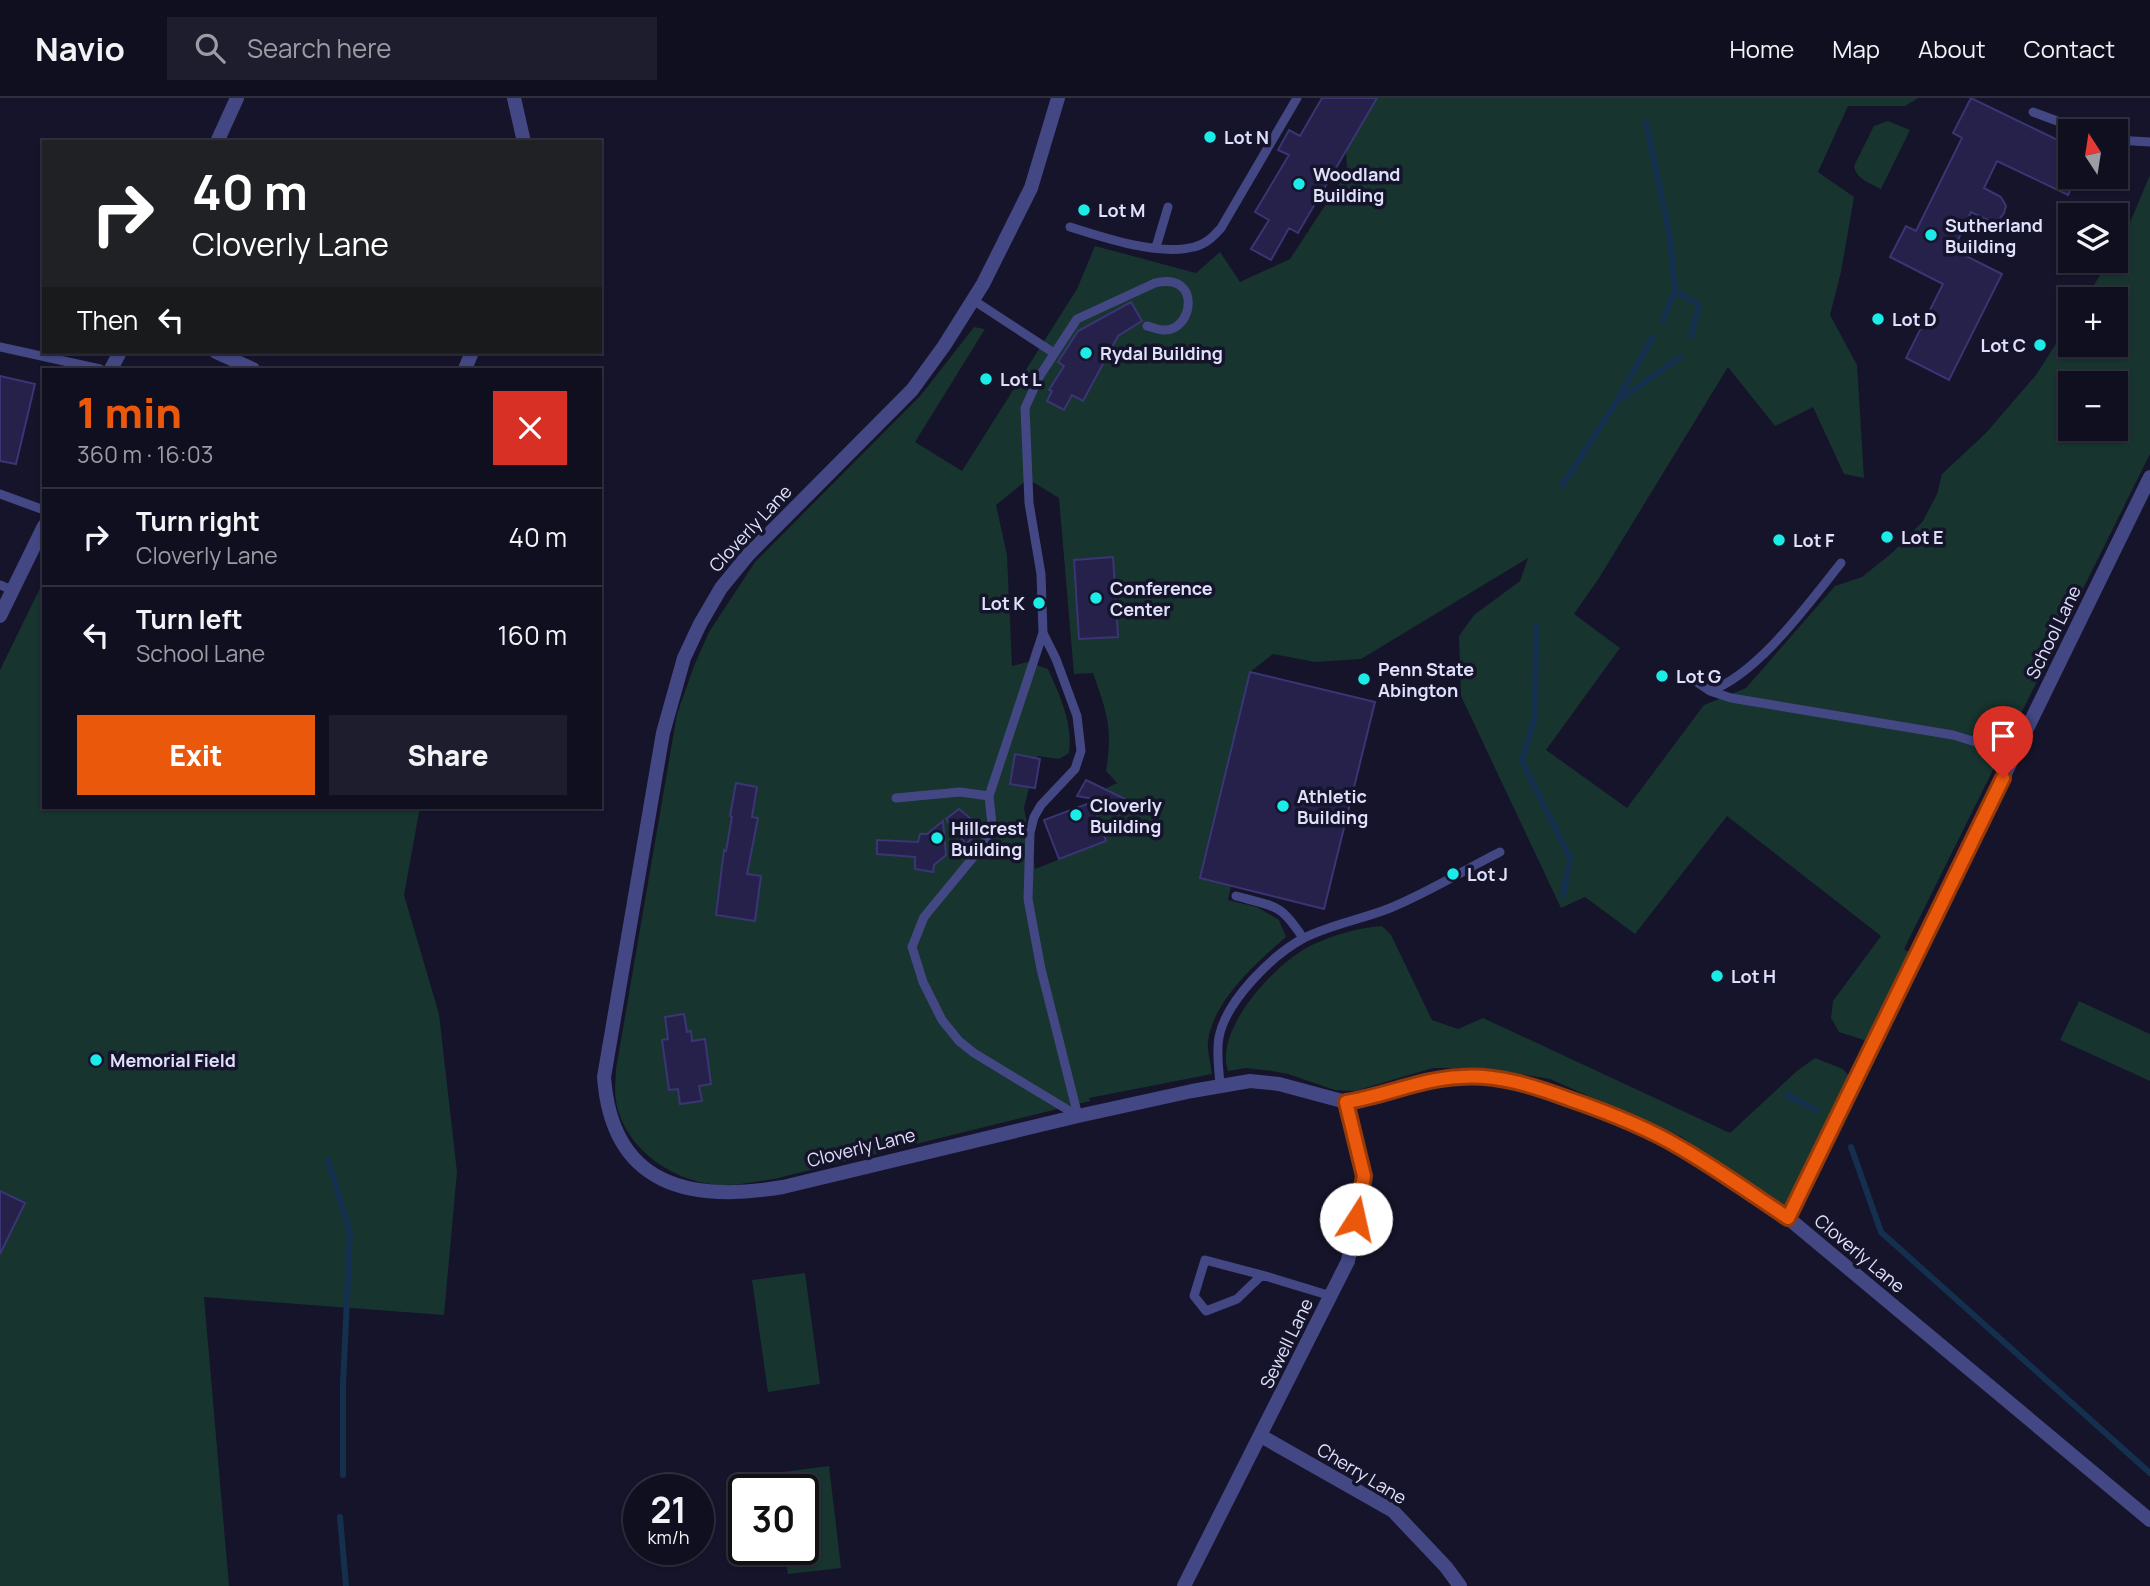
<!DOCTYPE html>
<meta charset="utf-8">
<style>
:root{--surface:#100f20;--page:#1e1d2d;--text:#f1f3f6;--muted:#9c9ca5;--line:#302f3e;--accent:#ea580c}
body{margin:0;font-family:Manrope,sans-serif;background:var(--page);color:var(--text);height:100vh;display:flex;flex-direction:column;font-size:26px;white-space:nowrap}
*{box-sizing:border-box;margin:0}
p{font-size:23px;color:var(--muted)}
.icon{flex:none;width:38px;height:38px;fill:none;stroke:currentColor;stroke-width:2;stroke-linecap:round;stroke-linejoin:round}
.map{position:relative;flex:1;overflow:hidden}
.panel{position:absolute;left:42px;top:270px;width:560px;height:441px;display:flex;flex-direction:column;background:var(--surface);border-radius:0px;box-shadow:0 2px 5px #0004,0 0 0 2px var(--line)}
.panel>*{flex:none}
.banner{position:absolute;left:42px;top:42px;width:560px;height:214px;border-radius:0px;box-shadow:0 2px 5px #0004,0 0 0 2px var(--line);background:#202124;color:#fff;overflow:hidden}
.needle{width:46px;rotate:348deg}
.controls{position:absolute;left:2058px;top:21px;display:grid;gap:14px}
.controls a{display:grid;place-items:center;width:70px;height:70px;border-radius:0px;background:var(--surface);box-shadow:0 2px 5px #0004,0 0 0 2px var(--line);font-size:35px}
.speed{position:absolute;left:623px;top:1376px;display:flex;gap:14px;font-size:35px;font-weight:700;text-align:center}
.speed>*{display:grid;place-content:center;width:91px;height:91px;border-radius:50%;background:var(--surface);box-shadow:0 2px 5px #0004,0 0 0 2px var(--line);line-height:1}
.speed small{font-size:18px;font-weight:400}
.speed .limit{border:4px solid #111;border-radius:10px;background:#fff;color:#111}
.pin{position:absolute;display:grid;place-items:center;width:60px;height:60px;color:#fff;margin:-72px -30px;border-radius:50% 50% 50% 0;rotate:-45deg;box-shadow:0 0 7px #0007}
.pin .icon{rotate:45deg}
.me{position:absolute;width:77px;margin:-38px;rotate:10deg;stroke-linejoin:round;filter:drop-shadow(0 0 5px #0008)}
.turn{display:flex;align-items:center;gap:24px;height:147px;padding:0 35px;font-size:32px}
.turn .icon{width:91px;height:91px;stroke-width:2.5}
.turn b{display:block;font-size:49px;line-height:60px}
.then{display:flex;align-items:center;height:66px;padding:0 35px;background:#0003;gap:14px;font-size:26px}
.round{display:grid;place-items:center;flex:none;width:74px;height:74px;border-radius:0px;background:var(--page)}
.overview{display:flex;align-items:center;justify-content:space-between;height:119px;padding:0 35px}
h1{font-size:42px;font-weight:800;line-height:52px;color:var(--accent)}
.primary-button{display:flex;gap:14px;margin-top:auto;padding:14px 35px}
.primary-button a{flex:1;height:80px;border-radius:0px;background:var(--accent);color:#fff;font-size:28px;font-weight:800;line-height:80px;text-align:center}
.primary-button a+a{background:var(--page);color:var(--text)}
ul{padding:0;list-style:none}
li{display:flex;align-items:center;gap:21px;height:98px;padding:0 35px;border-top:2px solid var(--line)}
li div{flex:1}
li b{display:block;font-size:26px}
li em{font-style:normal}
header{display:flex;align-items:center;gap:42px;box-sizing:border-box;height:98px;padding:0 35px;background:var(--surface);border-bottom:2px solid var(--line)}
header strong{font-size:33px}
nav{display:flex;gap:38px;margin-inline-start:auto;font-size:24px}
.search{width:490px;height:63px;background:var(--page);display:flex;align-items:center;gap:18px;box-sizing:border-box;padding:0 24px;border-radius:0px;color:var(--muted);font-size:26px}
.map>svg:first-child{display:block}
.green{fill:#17342f;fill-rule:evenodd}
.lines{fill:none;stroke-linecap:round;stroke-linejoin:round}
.stream{stroke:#14304e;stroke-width:6}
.building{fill:#25214a;stroke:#3a3574;stroke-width:2}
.service{stroke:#434885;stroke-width:9}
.minor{stroke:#434885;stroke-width:14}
.route-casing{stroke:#983908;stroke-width:18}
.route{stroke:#ea580c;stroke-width:12}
.poi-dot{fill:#1cece8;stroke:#15142a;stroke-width:2.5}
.labels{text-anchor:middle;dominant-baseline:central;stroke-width:7;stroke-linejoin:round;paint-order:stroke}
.poi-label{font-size:18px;font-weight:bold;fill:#dfe0fc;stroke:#15142a;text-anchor:start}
.street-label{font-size:18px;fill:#dfe0fc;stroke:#15142a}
</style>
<header>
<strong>Navio</strong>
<div class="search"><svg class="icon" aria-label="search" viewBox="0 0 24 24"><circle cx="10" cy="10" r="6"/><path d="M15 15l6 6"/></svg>Search here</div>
<nav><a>Home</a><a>Map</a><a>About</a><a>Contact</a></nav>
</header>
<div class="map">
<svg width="2150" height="1488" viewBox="0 0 2150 1488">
<rect width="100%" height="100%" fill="#15142a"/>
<path class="green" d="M1377,0h541l-13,8h-57l-30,66 36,25 -13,75 -11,43 27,50 7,113 -20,-4 -31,-67 -38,19 -47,-59 -129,211 -25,36 46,34 -74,102 81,58 77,-103 42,-17 89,-102 27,-9 31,-25 30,-31 14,-27 5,-20 44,-41 50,-58 34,-53v23h46v-46h-31l24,-38h7v-13l13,-23 21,-50v279l-246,495 7,4 -41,89 -31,-10 -8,-14 2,-17 48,-65 -154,-120 -92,118 -50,-37 -24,11 -100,-212 -2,-60 15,-21 46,-34 8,-23 -167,101 -46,3 -42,-8 -23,18 -50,206 31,8 -3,14 29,7 22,13 7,17c-29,25 -73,64 -78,104 -1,10 3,23 4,33l-123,24 1,3 -316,78c-16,2 -33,6 -49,6 -48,0 -101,-35 -109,-84 -2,-10 0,-22 0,-32l61,-355 17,-48 15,-34 46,-70 166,-167 53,-68 11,2 -70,113 47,29 115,-182 18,-43 101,27 24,-21 20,30 50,-23 57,-87 -1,-22zM2070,285h46v46h-46zM1028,381l31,19 15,176 19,-1c14,40 20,55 13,98l11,12 -12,6 -10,22 11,30 -71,28 -11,-61 13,-52 22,3 10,-6c4,-30 -9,-57 -21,-84l-21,-7 -15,4 -5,-111 -11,-50z
M1888,23l22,9 -29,59c-11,-6 -25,-10 -27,-23l20,-40z
M44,482v227h376l-16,88 35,119 18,158 -13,143 -240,-18 25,289h-229v-916z
M1382,828l9,9 41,85 26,9 25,-11 247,115 67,-62 18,-13 28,11 8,9 -67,132 -102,-73 -132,-58 -67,-11h-50l-78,23 -20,-1 -47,-16 -16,-3 -26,-3 -18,3c-15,-42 51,-112 86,-127 20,-9 47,-17 68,-18z
M2079,903l71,33v47l-90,-41z
M805,1175l15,111 -52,8 -16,-112z
M829,1368l12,102 -53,6 -4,-25h19v-60h-26l-2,-16z"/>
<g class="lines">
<path class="stream" d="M1646,24l24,115 5,54 -12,29
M1675,193l24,14 -8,31
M1619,302l61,-43
M1562,388l55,-85 35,-63
M1536,527l-1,92 -13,44 48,97 -7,38
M1787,997l29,15
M1851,1049l30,85 269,241
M328,1062l22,72 -7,153v90
M340,1419l6,69"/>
</g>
<path class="building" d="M1322,0h55l-79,135 -9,-5 -18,32 -20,-11 18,-29 -14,-8 34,-57 -11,-5 11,-20 11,6z
M1971,0l99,48v31h7l-9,18 -71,-34 -13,27 17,9 5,9 -2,7 -5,7 -9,1 -19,-9 -13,28 10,5 -4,10 38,19 -53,106 -43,-22 37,-74 -53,-27 16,-31 10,5 46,-93 -9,-5z
M1131,204l11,19 -24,15 -35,65 -11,-6 -8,15 -17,-9 5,-10 -3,-1 15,-24 -6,-4 20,-31z
M0,278l35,8 -19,80 -16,-3z
M1113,459l5,80 -39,2 -5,-79z
M1250,574l125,30 -51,207 -124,-31z
M1015,656l25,5 -5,29 -25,-4z
M1086,682l43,21 -2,4 -50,-9z
M736,685l21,4 -5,30 6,1 -11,56 14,2 -6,45 -39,-6 8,-65 2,1 6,-34 -2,-1z
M1092,704l14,39 -47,18 -15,-39z
M959,711l23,19 -16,16 -20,-25z
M943,723l3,34 -12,10 -1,7 -18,-3v-12l-38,-3v-14l41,2 2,-8h7z
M684,916l3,18 4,-1 1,10 13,-2 6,45 -12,2 3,15 -22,3 -2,-15 -9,1 -7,-50 6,-1 -3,-22z
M0,1093l25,12 -25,51z"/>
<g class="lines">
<path class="service" d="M2033,14l51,19
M2116,42l34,2
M1070,129c34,11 89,29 124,20 12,-3 19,-10 27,-19l76,-130
M1156,149l12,-40
M973,202l81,53
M0,249l100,22
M0,396l44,16
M0,487l12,5
M1043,535l-54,163 3,28 -7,19 -61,74 -12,30 11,35 19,38 17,21 15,12 104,63
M1691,580l19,13 21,7 222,37 62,19
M1710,593c49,-18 98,-87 131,-128
M896,700l64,-6 29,4
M1236,798c40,11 44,7 67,42
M1220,987c-1,-16 -4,-32 -1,-48 7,-36 53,-82 85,-99 26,-13 54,-18 81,-28 37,-14 79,-40 115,-58
M1078,1018l-37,-147 -13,-70 2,-66 4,-16 7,-12 34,-36 6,-18 -4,-35 -21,-57 -13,-26 -2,-59 -12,-71 -4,-95 14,-31 38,-58 78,-36c47,-12 39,49 8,47 -5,0 -11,-3 -16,-4
M1262,1177l-57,-15 -11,36 12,15 31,-12 25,-24 69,21"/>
<path class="minor" d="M514,0l10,44
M1058,0l-27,90 -48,96 -39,62 -32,44 -164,165 -27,33 -21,36 -16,34 -21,75 -59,344c8,109 86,126 179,110l295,-71 114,-25 58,-10 29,3 67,18 27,-4 59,-18 31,-4 33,2 42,9 89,34 53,26 108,71 362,302
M217,44l20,-44
M216,254l37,17
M111,271l9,-17
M465,271l7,-17
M0,518l44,-90
M1788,1120l362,-741
M1261,1338l132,75 53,56 14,19
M1184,1488l164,-325 16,-85 -18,-74"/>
</g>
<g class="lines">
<g class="route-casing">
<path id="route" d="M1356,1121l8,-43 -18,-74c39,-6 74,-23 114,-25 37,-3 74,9 109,22 38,13 77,28 112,49 36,21 71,46 107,70l215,-440"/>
</g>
<use href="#route" class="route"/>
</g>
<g class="poi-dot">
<circle cx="1210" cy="39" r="7"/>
<circle cx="1299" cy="86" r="7"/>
<circle cx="1084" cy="112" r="7"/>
<circle cx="1931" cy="137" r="7"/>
<circle cx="1878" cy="221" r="7"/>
<circle cx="2040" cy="247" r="7"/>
<circle cx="1086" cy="255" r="7"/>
<circle cx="986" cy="281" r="7"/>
<circle cx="1887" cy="439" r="7"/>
<circle cx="1779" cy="442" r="7"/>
<circle cx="1096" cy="500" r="7"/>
<circle cx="1039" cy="505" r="7"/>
<circle cx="1662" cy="578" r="7"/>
<circle cx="1364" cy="581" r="7"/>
<circle cx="1283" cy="708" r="7"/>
<circle cx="1076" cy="717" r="7"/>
<circle cx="937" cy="740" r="7"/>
<circle cx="1453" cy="776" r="7"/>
<circle cx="1717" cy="878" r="7"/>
<circle cx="96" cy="962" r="7"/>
</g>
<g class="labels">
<g class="poi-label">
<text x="1224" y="39">Lot N</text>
<text x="1313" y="76">Woodland<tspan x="1313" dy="21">Building</tspan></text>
<text x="1098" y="112">Lot M</text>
<text x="1945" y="127">Sutherland<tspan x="1945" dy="21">Building</tspan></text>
<text x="1892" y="221">Lot D</text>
<text x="2026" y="247" text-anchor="end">Lot C</text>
<text x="1100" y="255">Rydal Building</text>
<text x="1000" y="281">Lot L</text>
<text x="1901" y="439">Lot E</text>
<text x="1793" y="442">Lot F</text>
<text x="1110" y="490">Conference<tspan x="1110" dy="21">Center</tspan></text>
<text x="1025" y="505" text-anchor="end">Lot K</text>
<text x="1378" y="571">Penn State<tspan x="1378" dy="21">Abington</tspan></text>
<text x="1676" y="578">Lot G</text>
<text x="1297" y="698">Athletic<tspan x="1297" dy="21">Building</tspan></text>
<text x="1090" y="707">Cloverly<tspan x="1090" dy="21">Building</tspan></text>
<text x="951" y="730">Hillcrest<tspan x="951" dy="21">Building</tspan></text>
<text x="1467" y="776">Lot J</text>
<text x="1731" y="878">Lot H</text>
<text x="110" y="962">Memorial Field</text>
</g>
<g class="street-label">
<text transform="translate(750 430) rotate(-47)">Cloverly Lane</text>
<text transform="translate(2053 534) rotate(-64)">School Lane</text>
<text transform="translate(861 1049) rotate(-14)">Cloverly Lane</text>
<text transform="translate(1860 1155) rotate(40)">Cloverly Lane</text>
<text transform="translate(1286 1245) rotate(-64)">Sewell Lane</text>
<text transform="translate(1362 1375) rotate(31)">Cherry Lane</text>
</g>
</g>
</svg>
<div class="controls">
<a><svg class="needle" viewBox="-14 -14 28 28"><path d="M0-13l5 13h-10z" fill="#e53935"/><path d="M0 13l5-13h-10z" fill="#9c9ca5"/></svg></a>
<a><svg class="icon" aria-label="layers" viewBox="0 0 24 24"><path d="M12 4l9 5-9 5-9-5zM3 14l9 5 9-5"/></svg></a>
<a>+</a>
<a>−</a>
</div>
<div class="speed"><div>21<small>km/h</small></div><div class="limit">30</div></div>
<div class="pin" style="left:2003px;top:680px;background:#d93025"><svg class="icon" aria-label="arrive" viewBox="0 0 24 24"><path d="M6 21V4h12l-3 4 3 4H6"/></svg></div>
<svg class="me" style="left:1356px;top:1121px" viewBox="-20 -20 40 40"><circle r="19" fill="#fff"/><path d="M0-13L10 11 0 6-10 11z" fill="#ea580c"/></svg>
<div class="banner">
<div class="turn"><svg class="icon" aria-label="right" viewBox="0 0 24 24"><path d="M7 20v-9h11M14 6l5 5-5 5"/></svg><div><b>40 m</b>Cloverly Lane</div></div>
<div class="then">Then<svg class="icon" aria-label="left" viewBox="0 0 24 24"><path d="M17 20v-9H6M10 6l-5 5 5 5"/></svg></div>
</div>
<section class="panel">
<div class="overview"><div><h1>1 min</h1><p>360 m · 16:03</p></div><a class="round" style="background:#d93025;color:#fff"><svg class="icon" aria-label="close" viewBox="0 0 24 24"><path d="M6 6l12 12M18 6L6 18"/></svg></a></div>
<ul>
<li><svg class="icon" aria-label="right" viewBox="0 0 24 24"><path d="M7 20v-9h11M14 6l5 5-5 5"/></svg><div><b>Turn right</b><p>Cloverly Lane</p></div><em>40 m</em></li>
<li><svg class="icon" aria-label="left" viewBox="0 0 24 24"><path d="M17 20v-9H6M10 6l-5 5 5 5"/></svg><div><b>Turn left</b><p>School Lane</p></div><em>160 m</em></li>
</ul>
<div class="primary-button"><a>Exit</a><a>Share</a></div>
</section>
</div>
